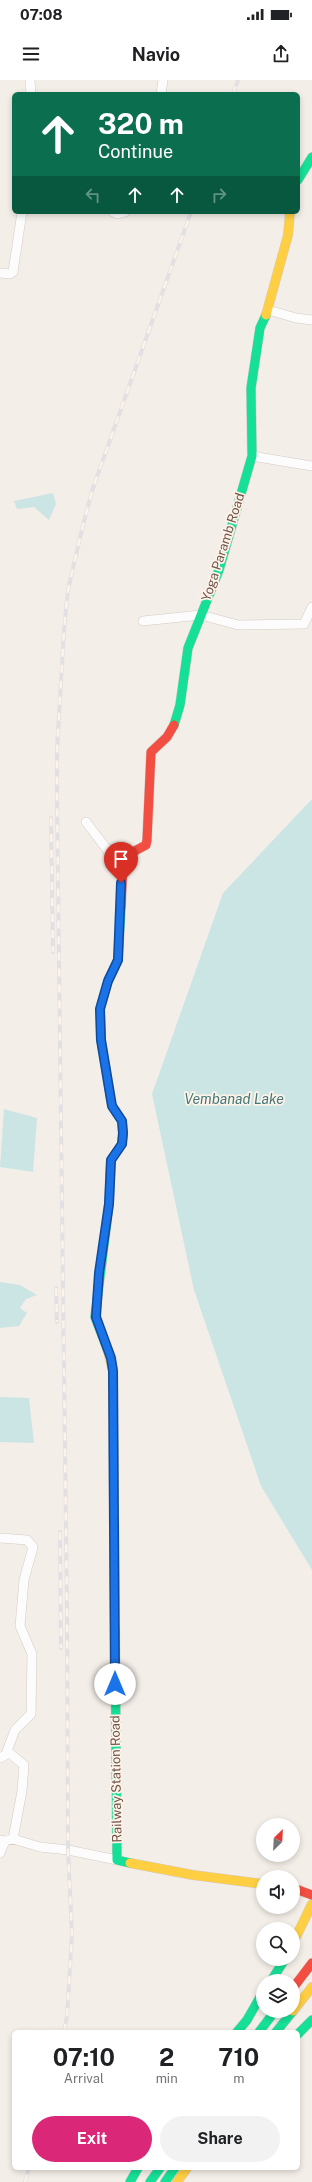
<!DOCTYPE html>
<style>
:root{--surface:#fff;--page:#f2f2f2;--text:#202124;--muted:#757577;--accent:#db2777}
body{margin:0;font-family:"Public Sans",sans-serif;background:var(--page);color:var(--text);height:100vh;display:flex;flex-direction:column;font-size:15px;white-space:nowrap}
*{box-sizing:border-box;margin:0}
p{font-size:13px;color:var(--muted)}
.icon{flex:none;width:22px;height:22px;fill:none;stroke:currentColor;stroke-width:2;stroke-linecap:round;stroke-linejoin:round}
.map{position:relative;flex:1;overflow:hidden}
.side{position:absolute;left:12px;top:1950px;width:288px;height:140px;display:flex;flex-direction:column;background:var(--surface);border-radius:6px;box-shadow:0 2px 6px #0003}
.side>*{flex:none}
.banner{position:absolute;left:12px;top:12px;width:288px;height:122px;border-radius:6px;box-shadow:0 2px 6px #0003;background:#0b6e4f;color:#fff;overflow:hidden}
.needle{width:26px;rotate:24deg}
.controls{position:absolute;left:256px;top:1738px;display:grid;gap:8px}
.controls a{display:grid;place-items:center;width:44px;height:44px;border-radius:50%;background:var(--surface);box-shadow:0 2px 6px #0003;font-size:20px}
.pin{position:absolute;display:grid;place-items:center;width:34px;height:34px;color:#fff;margin:-41px -17px;border-radius:50% 50% 50% 0;rotate:-45deg;box-shadow:0 0 4px #0007}
.pin .icon{rotate:45deg}
.me{position:absolute;width:44px;margin:-22px;rotate:0deg;stroke-linejoin:round;filter:drop-shadow(0 0 3px #0008)}
.turn{display:flex;align-items:center;gap:14px;height:84px;padding:0 20px;font-size:18px}
.turn .icon{width:52px;height:52px;stroke-width:2.5}
.turn b{display:block;font-size:28px;line-height:34px}
.lanes{display:flex;align-items:center;height:38px;padding:0 20px;background:#0003;justify-content:center;gap:20px;direction:ltr}
.lanes .off{opacity:.35}
.eta{display:flex;justify-content:space-evenly;align-items:center;height:68px;text-align:center}
.eta b{font-size:24px;font-weight:700;line-height:28px}
.action{display:flex;gap:8px;margin-top:auto;padding:8px 20px}
.action a{flex:1;height:46px;border-radius:24px;background:var(--accent);color:#fff;font-size:16px;font-weight:700;line-height:46px;text-align:center}
.action a+a{background:var(--page);color:var(--text)}
.status{display:flex;justify-content:space-between;align-items:center;height:28px;padding:0 20px;background:var(--surface);direction:ltr}
.status svg{height:11px;fill:currentColor}
header{display:flex;justify-content:space-between;align-items:center;height:52px;padding:0 20px;background:var(--surface);font-size:18px;font-weight:700}
.map>svg:first-child{display:block}
.water{fill:#cbe5e4}
.lines{fill:none;stroke-linecap:round;stroke-linejoin:round}
.street-casing{stroke:#d3cac5;stroke-width:10}
.fast-casing{stroke:#d3cac4;stroke-width:10}
.slow-casing{stroke:#d3cac4;stroke-width:10}
.jam-casing{stroke:#d3cac4;stroke-width:10}
.street{stroke:#fdfcfc;stroke-width:9}
.fast{stroke:#16e098;stroke-width:9}
.slow{stroke:#ffcf43;stroke-width:9}
.jam{stroke:#f24e42;stroke-width:9}
.rail-casing{stroke:#e3e0e4;stroke-width:4}
.rail{stroke:#fef3e8;stroke-width:2.5;stroke-dasharray:8;stroke-linecap:butt}
.route-casing{stroke:#114b97;stroke-width:10}
.route{stroke:#1a73e8;stroke-width:7}
.labels{text-anchor:middle;dominant-baseline:central;stroke-width:3.5;stroke-linejoin:round;paint-order:stroke}
.street-label{font-size:13px;fill:#70544b;stroke:#fef3e8}
.water-label{font-size:14px;font-style:italic;fill:#43787b;stroke:#fef3e8}
</style>
<div class="status"><b>07:08</b><svg viewBox="0 0 49 12"><path d="M0 12V9h3v3zM5 12V6h3v6zM10 12V3h3v9zM15 12V0h3v12zM26 1h20v11H26zM47 4h2v5h-2z"/></svg></div>
<header><svg class="icon" aria-label="menu" viewBox="0 0 24 24"><path d="M4 6h16M4 12h16M4 18h16"/></svg>Navio<svg class="icon" aria-label="share" viewBox="0 0 24 24"><path d="M12 15V3M7 8l5-5 5 5M5 13v7h14v-7"/></svg></header>
<div class="map">
<svg width="312" height="2102" viewBox="0 0 312 2102">
<rect width="100%" height="100%" fill="#f4eee8"/>
<path class="water" d="M53,413l3,11 -7,16 -15,-13 -17,2 -3,-8z
M312,719v771l-51,-84 -67,-196 -42,-196 71,-201z
M4,1029l33,9 -4,54 -33,-5z
M0,1202l20,3 17,10 -11,4 -6,9 7,5 -8,13 -19,2z
M0,1317l29,1 5,45 -34,-1z"/>
<g class="lines">
<g class="street-casing">
<path id="street" d="M30,0l1,14
M161,14l2,-14
M113,132l5,2 7,-2
M0,193l10,1 3,-2 9,-60
M268,230l28,8 16,2
M252,376l60,10
M143,541l58,-6 37,10 66,-1 8,-17
M86,742l26,34 11,7
M0,1458l27,2 6,7 -9,33 -4,46 12,28 -1,60 -16,16 -8,21 17,14 -2,26 -9,48
M0,1678l9,-5
M0,1760l5,1 8,-2 27,8 28,3 49,10
M0,1773l5,-12"/>
</g>
<g class="fast-casing">
<path id="fast" d="M298,100l14,-23
M174,645l6,-20 8,-57 31,-78 33,-114 -1,-68 9,-60 6,-13
M108,1271l-13,-34 14,-113 2,-44 11,-16 1,-11 -1,-12 -10,-15 -11,-66 -1,-31 8,-28 10,-21 3,-53
M115,1546l2,234 13,3
M271,1901l14,-22
M237,1952l10,-12 16,-28
M259,1952l16,-21
M276,1952l17,-21
M298,1954l14,-14
M130,2102l8,-14
M150,2102l10,-14
M165,2102l10,-14"/>
</g>
<g class="slow-casing">
<path id="slow" d="M266,235l22,-80 2,-23
M108,1271l5,20 2,255
M130,1783l63,12 70,9
M293,1863l19,-39
M293,1931l19,-24
M177,2102l10,-14"/>
</g>
<g class="jam-casing">
<path id="jam" d="M121,827l2,-44 6,-9 17,-9 1,-5 4,-88 16,-15 7,-12
M293,1808l19,7
M293,1908l19,-25"/>
</g>
<use href="#street" class="street"/>
<use href="#fast" class="fast"/>
<use href="#slow" class="slow"/>
<use href="#jam" class="jam"/>
<g class="rail-casing">
<path id="rail" d="M233,14l5,-14
M51,738l2,134
M56,1208l1,34
M60,1452l1,116
M64,1952l3,-16 5,-82 -4,-84 -1,-239 -10,-813v-48l7,-120 4,-40 15,-65 10,-37 98,-276
M25,2102l4,-14"/>
</g>
<use href="#rail" class="rail"/>
</g>
<g class="lines">
<g class="route-casing">
<path id="route" d="M115,1604l-2,-313 -2,-13 -15,-41 3,-44 10,-69 2,-44 11,-16 1,-11 -1,-12 -10,-15 -11,-66 -1,-31 8,-28 10,-21 3,-77"/>
</g>
<use href="#route" class="route"/>
</g>
<g class="labels">
<g class="street-label">
<text transform="translate(223 467) rotate(-72)">Yoga Paramb Road</text>
<text transform="translate(116 1699) rotate(-91)">Railway Station Road</text>
</g>
<g class="water-label">
<text x="234" y="1019">Vembanad Lake</text>
</g>
</g>
</svg>
<div class="controls">
<a><svg class="needle" viewBox="-14 -14 28 28"><path d="M0-13l5 13h-10z" fill="#e53935"/><path d="M0 13l5-13h-10z" fill="#757577"/></svg></a>
<a><svg class="icon" aria-label="sound" viewBox="0 0 24 24"><path d="M4 9h4l5-4v14l-5-4H4zM17 9q2 3 0 6"/></svg></a>
<a><svg class="icon" aria-label="search" viewBox="0 0 24 24"><circle cx="10" cy="10" r="6"/><path d="M15 15l6 6"/></svg></a>
<a><svg class="icon" aria-label="layers" viewBox="0 0 24 24"><path d="M12 4l9 5-9 5-9-5zM3 14l9 5 9-5"/></svg></a>
</div>
<div class="pin" style="left:121px;top:803px;background:#d93025"><svg class="icon" aria-label="arrive" viewBox="0 0 24 24"><path d="M6 21V4h12l-3 4 3 4H6"/></svg></div>
<svg class="me" style="left:115px;top:1604px" viewBox="-20 -20 40 40"><circle r="19" fill="#fff"/><path d="M0-13L10 11 0 6-10 11z" fill="#1a73e8"/></svg>
<div class="banner">
<div class="turn"><svg class="icon" aria-label="ahead" viewBox="0 0 24 24"><path d="M12 20V5M6 11l6-6 6 6"/></svg><div><b>320 m</b>Continue</div></div>
<div class="lanes"><svg class="icon off" aria-label="left" viewBox="0 0 24 24"><path d="M17 20v-9H6M10 6l-5 5 5 5"/></svg><svg class="icon" aria-label="ahead" viewBox="0 0 24 24"><path d="M12 20V5M6 11l6-6 6 6"/></svg><svg class="icon" aria-label="ahead" viewBox="0 0 24 24"><path d="M12 20V5M6 11l6-6 6 6"/></svg><svg class="icon off" aria-label="right" viewBox="0 0 24 24"><path d="M7 20v-9h11M14 6l5 5-5 5"/></svg></div>
</div>
<section class="side">
<div class="eta">
<div><b>07:10</b><p>Arrival</p></div>
<div><b>2</b><p>min</p></div>
<div><b>710</b><p>m</p></div>
</div>
<div class="action"><a>Exit</a><a>Share</a></div>
</section>
</div>
